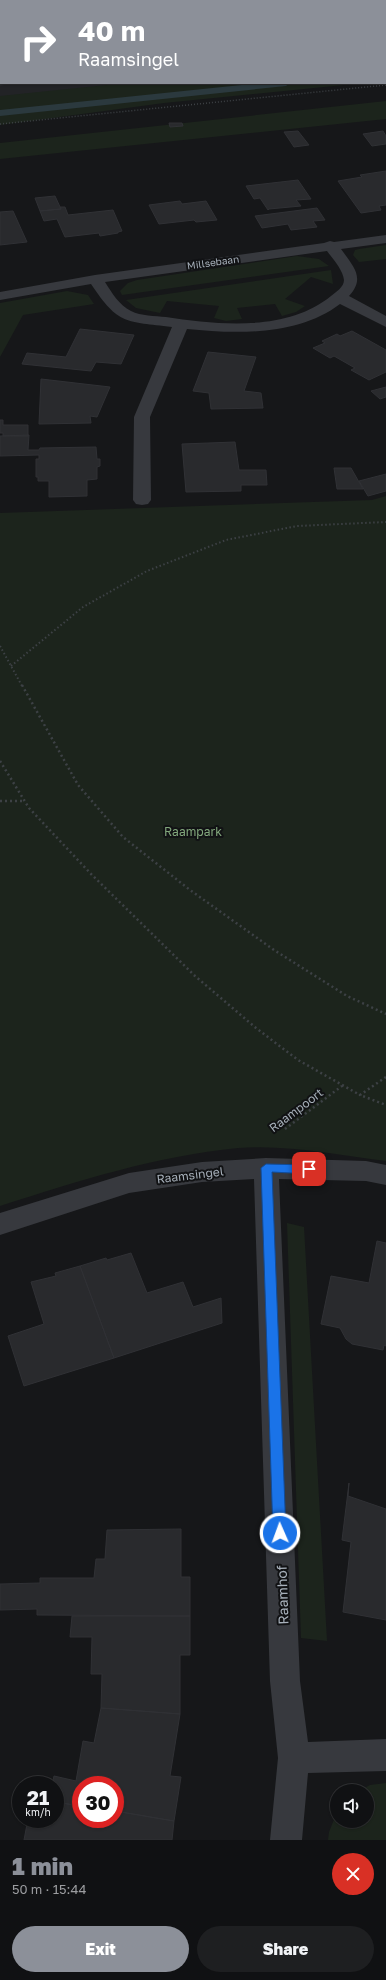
<!DOCTYPE html>
<meta charset="utf-8">
<style>
:root{--surface:#101113;--page:#1e1f21;--text:#f1f3f6;--muted:#9c9da0;--line:#303133;--accent:#8c9099}
body{margin:0;font-family:"Golos Text",sans-serif;background:var(--page);color:var(--text);height:100vh;display:flex;flex-direction:column;font-size:15px;white-space:nowrap}
*{box-sizing:border-box;margin:0}
p{font-size:13px;color:var(--muted)}
.icon{flex:none;width:22px;height:22px;fill:none;stroke:currentColor;stroke-width:2;stroke-linecap:round;stroke-linejoin:round}
.map{position:relative;height:1840px;overflow:hidden}
.details{display:flex;flex-direction:column;background:var(--surface);flex:1}
.details>*{flex:none}
.banner{position:absolute;left:0px;top:0px;width:386px;height:84px;box-shadow:0 1px 3px #0004,0 0 0 1px var(--line);background:#8c9099;color:#fff;overflow:hidden}
.tools{position:absolute;left:330px;top:1784px;display:grid;gap:8px}
.tools a{display:grid;place-items:center;width:44px;height:44px;border-radius:50%;background:var(--surface);box-shadow:0 1px 3px #0004,0 0 0 1px var(--line);font-size:20px}
.speed{position:absolute;left:12px;top:1776px;display:flex;gap:8px;font-size:20px;font-weight:700;text-align:center}
.speed>*{display:grid;place-content:center;width:52px;height:52px;border-radius:50%;background:var(--surface);box-shadow:0 1px 3px #0004,0 0 0 1px var(--line);line-height:1}
.speed small{font-size:10px;font-weight:400}
.speed .limit{border:6px solid #d22;background:#fff;color:#111}
.pin{position:absolute;display:grid;place-items:center;width:34px;height:34px;color:#fff;margin:-17px;border-radius:8px;box-shadow:0 2px 6px #0006}
.me{position:absolute;width:44px;margin:-22px;rotate:358deg;stroke-linejoin:round;filter:drop-shadow(0 0 3px #0008)}
.turn{display:flex;align-items:center;gap:14px;height:84px;padding:0 12px;font-size:18px}
.turn .icon{width:52px;height:52px;stroke-width:2.5}
.turn b{display:block;font-size:28px;line-height:34px}
.round{display:grid;place-items:center;flex:none;width:42px;height:42px;border-radius:21px;background:var(--page)}
.overview{display:flex;align-items:center;justify-content:space-between;height:68px;padding:0 12px}
h1{font-size:24px;font-weight:800;line-height:30px;color:var(--accent)}
.action{display:flex;gap:8px;margin-top:auto;padding:8px 12px}
.action a{flex:1;height:46px;border-radius:24px;background:var(--accent);color:#fff;font-size:16px;font-weight:800;line-height:46px;text-align:center}
.action a+a{background:var(--page);color:var(--text)}
.map>svg:first-child{display:block}
.built{fill:#222326}
.green{fill:#1c241c}
.lines{fill:none;stroke-linecap:round;stroke-linejoin:round}
.stream{fill:#2b393e;fill-rule:evenodd}
.building{fill:#292a2d;stroke:#303135}
.path-far2{stroke:#3d4145;stroke-width:1.5;stroke-dasharray:1 2;stroke-linecap:butt}
.path-far1{stroke:#3d4145;stroke-width:2;stroke-dasharray:1.5 2.5;stroke-linecap:butt}
.path{stroke:#3d4145;stroke-width:2.5;stroke-dasharray:2 3;stroke-linecap:butt}
.minor{fill:#37393e;fill-rule:evenodd}
.route{fill:#1a73e8;stroke:#114b97}
.labels{text-anchor:middle;dominant-baseline:central;stroke-width:4;stroke-linejoin:round;paint-order:stroke}
.far-street-label{font-size:10px;fill:#a7b0ba;stroke:#111214}
.park-label{font-size:12px;fill:#82a77c;stroke:#111214}
.street-label{font-size:12px;fill:#a7b0ba;stroke:#111214}
.near-street-label{font-size:14px;fill:#a7b0ba;stroke:#111214}
</style>
<div class="map">
<svg width="386" height="1840" viewBox="0 0 386 1840">
<rect width="100%" height="100%" fill="#161719"/>
<path class="built" d="M0,0h386v62l-1,-61h-384v82h163l-164,16z"/>
<path class="green" d="M126,83h238l-200,20 -164,22v-29z
M386,101v18l-386,40v-16z
M386,245v14l-27,3 -6,-7 2,-5 4,-1z
M297,256l22,3 10,7 -207,29 -2,-4 8,-8 9,-3z
M331,270l2,14 -22,-7 -26,22 20,7 -9,6 -14,4 -7,-12 -38,4 5,11 -16,2 -12,-3 5,-12 -52,-5 -7,12 -24,-5 -10,-8z
M67,291l21,4 6,9 -71,11 -23,42v-54z
M386,496v665c-48,-6 -99,-17 -148,-13 -82,8 -160,33 -238,58v-693l372,-13z
M287,1223l17,4 23,414 -26,-3z
M386,1783v57h-58l1,-8 8,-20v9h30v-30h-8l11,-6z"/>
<g class="lines">
<path class="stream" d="M386,69v6l-1,1v-6z
M262,83h28l-4,3 -286,30v-6z"/>
</g>
<path class="building" d="M21,0h40l-40,1z
M118,0h158v1h-158z
M300,0h86v55l-1,-54z
M0,39l1,44h18l-19,2z
M169,123h13l1,3 -13,1z
M298,131l11,14 -15,2 -10,-15z
M383,131l3,5v8l-14,2 -9,-12z
M386,171v34l-7,1 2,4 -20,3 -23,-32 24,-4 -2,-2z
M298,180l13,19 -15,1 5,6 -32,3 -1,1 -8,-12 -6,1 -8,-13z
M55,196l6,13 -21,2 -5,-13z
M180,201l2,3 24,-3 11,19 -21,2 -2,-2 -35,4 -10,-19z
M60,207h5l3,8 45,-5 9,21 -4,1v1l-18,3 -1,-3 -34,4 -8,-18 -13,2 -4,-10 21,-2z
M317,208l8,12 -12,1 4,6 -26,3 -3,-6 -26,4 -7,-12z
M13,211l14,31 -27,3v-33z
M80,329l54,6 -13,29 -25,-2 -5,9 -69,-7 5,-11 39,4z
M352,331l34,19v22l-17,8 -18,-10 4,-2 -21,-12 -4,2 -17,-10 12,-5 -3,-2 15,-7 3,2z
M208,352l48,5 -12,34 17,2 2,15 -52,1 -2,-16 -16,-2z
M41,379l69,8 -13,30 -7,-1 1,7 -52,1z
M386,387v10l-6,2 -9,-8z
M0,420h3v5h25v11h-25v-3h-3z
M29,435l-1,15h11l1,-2 56,-1 1,12h3v7l-3,1v12l-10,1v16l-38,1v-16h-11v-4h-2v-18h3v-4l-39,1v-20z
M235,442l4,28h27l1,15h-26v6l-55,1 -4,-48z
M334,468h17l12,21h-26z
M386,474v17l-18,5 -9,-15z
M377,1241l9,2v103l-2,-1 -1,5 -31,-6 -6,-5 -6,-11 -19,-4 10,-48 38,7z
M131,1253l16,40 36,-11 10,25 28,-9 1,25 -108,35 -34,-92 26,-8 1,2z
M80,1266l34,92 -90,28 -16,-50 36,-12 -13,-42 25,-6 -1,-3z
M349,1483l-1,13 38,13v111l-43,-8 8,-70 -9,-2z
M181,1529v48h9v39l-153,-1v-6l-37,1v-26l40,-1v-5h54l2,-19h9l2,-29z
M72,1616h118v39h-10v59l-79,-6 1,-34h-11l1,-37h-22z
M101,1708l79,6 -10,62 11,1 -7,44 -59,-10v-26h-34v21l-26,-4v-17h-3l2,-9 22,5 7,-40 11,2z
M55,1802l26,4v13h34v-8l59,10 -2,19h-148l4,-21 16,3 1,-3h10z"/>
<g class="lines">
<path class="path-far2" d="M0,124l386,-39"/>
<path class="path-far1" d="M0,646l22,40
M11,666l72,-59 64,-36 79,-31 71,-14 89,-4"/>
<path class="path" d="M22,685l56,100 45,52 67,53 84,60 73,46 39,18
M0,761l29,47 63,67 103,101 61,52 42,32 62,35
M0,801h25
M386,1077l-26,18 26,10
M285,1129l57,-43"/>
<path class="minor" d="M386,235v8l-45,6c12,17 25,29 8,47l37,20v11l-46,-23c-42,32 -103,30 -153,25l-37,88 1,83 -3,4 -6,1 -6,-1 -3,-4 1,-83 38,-90c-46,-6 -53,-1 -81,-43l-91,16v-8l95,-17 229,-32 6,-2 4,1zM327,251c6,8 16,19 17,29 0,7 -8,12 -13,16 -44,36 -112,29 -165,21 -11,-1 -25,-1 -35,-6 -12,-6 -19,-18 -26,-29z
M266,1158l100,3 20,4v20l-20,-4 -87,-2 21,502 8,61 78,-3v32l-78,2 -6,67h-32l8,-82 -8,-77 -16,-502 -52,3 -73,11 -129,42v-22l129,-40 73,-11z"/>
</g>
<path class="route" d="M266,1164l43,1 5,4 -5,5 -37,-2 14,361 -2,4 -4,2 -5,-2 -2,-4 -12,-365z"/>
<g class="labels">
<g class="far-street-label">
<text transform="translate(213 262) rotate(-8)">Millsebaan</text>
</g>
<g class="park-label">
<text x="193" y="831">Raampark</text>
</g>
<g class="street-label">
<text transform="translate(296 1110) rotate(-37)">Raampoort</text>
<text transform="translate(190 1175) rotate(-7)">Raamsingel</text>
</g>
<g class="near-street-label">
<text transform="translate(282 1595) rotate(-92)">Raamhof</text>
</g>
</g>
</svg>
<div class="tools">
<a><svg class="icon" aria-label="sound" viewBox="0 0 24 24"><path d="M4 9h4l5-4v14l-5-4H4zM17 9q2 3 0 6"/></svg></a>
</div>
<div class="speed"><div>21<small>km/h</small></div><div class="limit">30</div></div>
<div class="pin" style="left:309px;top:1169px;background:#d93025"><svg class="icon" aria-label="arrive" viewBox="0 0 24 24"><path d="M6 21V4h12l-3 4 3 4H6"/></svg></div>
<svg class="me" style="left:280px;top:1533px" viewBox="-20 -20 40 40"><circle r="17" fill="#1a73e8" stroke="#fff" stroke-width="3"/><path d="M0-11L8 9 0 5-8 9z" fill="#fff"/></svg>
<div class="banner">
<div class="turn"><svg class="icon" aria-label="right" viewBox="0 0 24 24"><path d="M7 20v-9h11M14 6l5 5-5 5"/></svg><div><b>40 m</b>Raamsingel</div></div>
</div>
</div>
<section class="details">
<div class="overview"><div><h1>1 min</h1><p>50 m · 15:44</p></div><a class="round" style="background:#d93025;color:#fff"><svg class="icon" aria-label="close" viewBox="0 0 24 24"><path d="M6 6l12 12M18 6L6 18"/></svg></a></div>
<div class="action"><a>Exit</a><a>Share</a></div>
</section>
